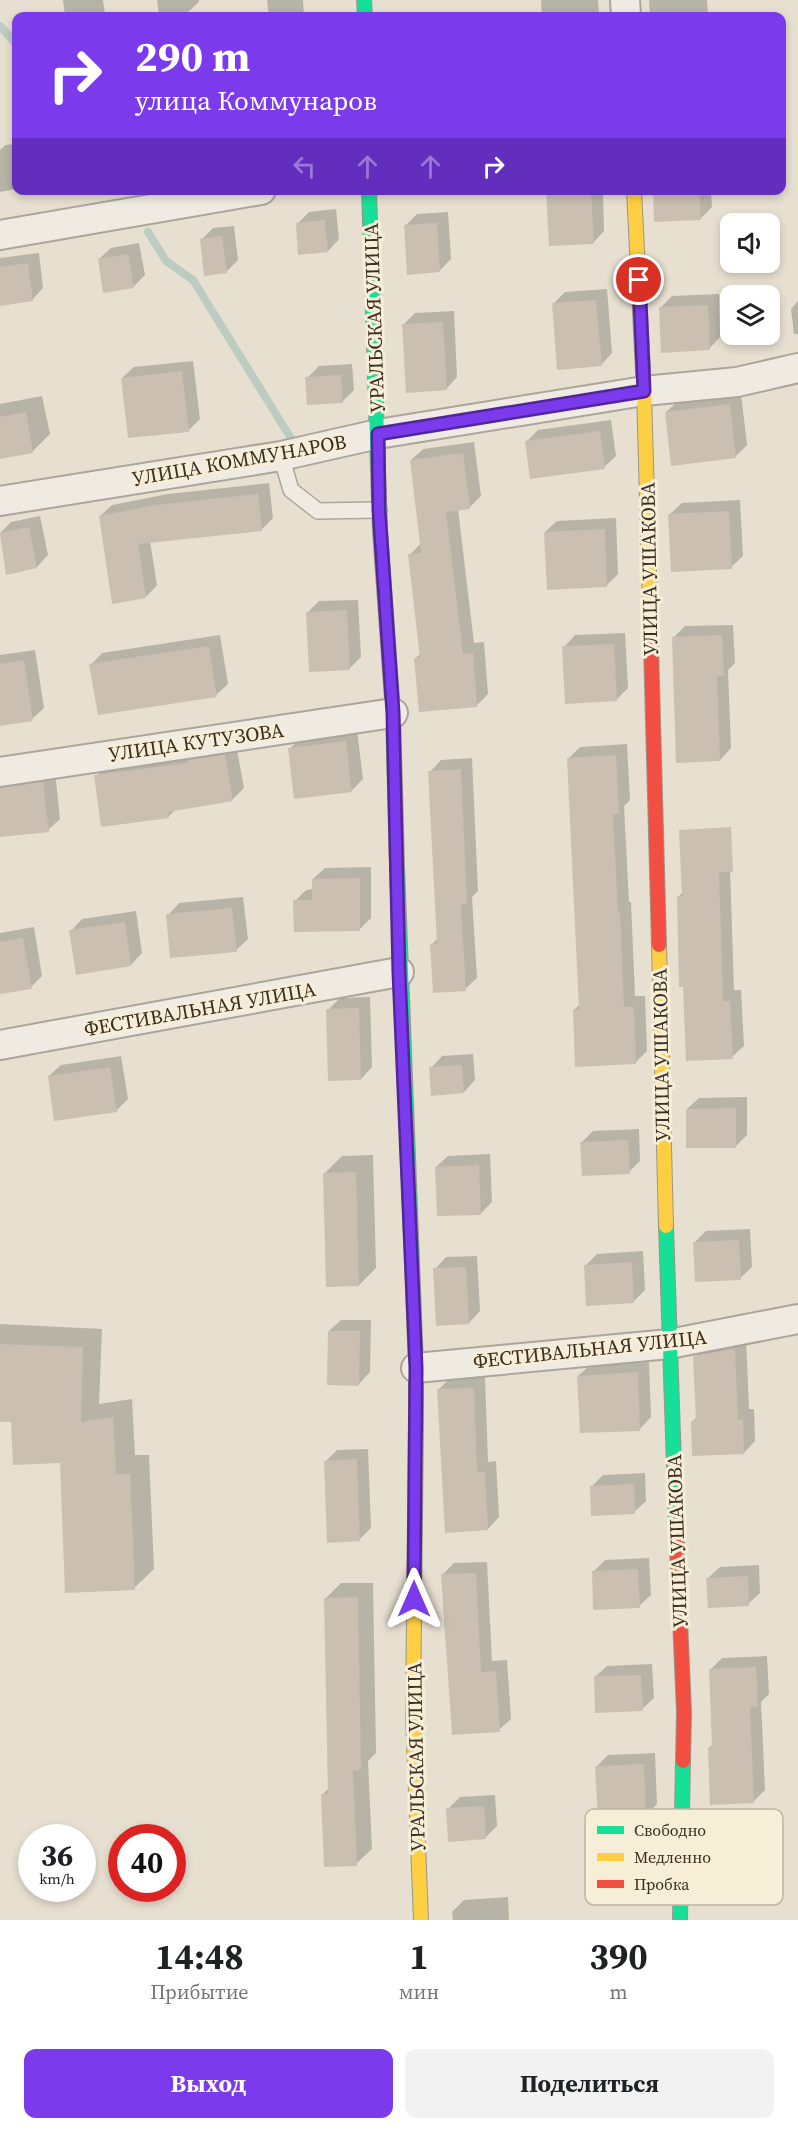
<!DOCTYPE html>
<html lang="ru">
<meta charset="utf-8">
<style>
:root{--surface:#fff;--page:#f2f2f2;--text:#202124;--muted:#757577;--accent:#7c3aed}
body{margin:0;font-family:"Source Serif 4",serif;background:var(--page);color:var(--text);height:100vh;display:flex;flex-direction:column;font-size:22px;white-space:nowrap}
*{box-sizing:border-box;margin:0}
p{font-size:20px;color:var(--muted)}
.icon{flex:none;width:33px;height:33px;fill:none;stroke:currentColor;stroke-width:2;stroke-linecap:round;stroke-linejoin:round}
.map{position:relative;height:1920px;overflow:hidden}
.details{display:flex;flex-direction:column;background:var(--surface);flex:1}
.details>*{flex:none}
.top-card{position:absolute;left:12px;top:12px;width:774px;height:183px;border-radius:12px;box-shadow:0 3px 9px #0003;background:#7c3aed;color:#fff;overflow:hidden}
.tools{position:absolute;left:720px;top:213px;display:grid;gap:12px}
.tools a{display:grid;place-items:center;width:60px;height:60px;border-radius:12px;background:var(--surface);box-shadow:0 3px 9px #0003;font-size:30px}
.speed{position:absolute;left:18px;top:1824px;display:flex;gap:12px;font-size:30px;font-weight:700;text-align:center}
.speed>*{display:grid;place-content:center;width:78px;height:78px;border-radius:50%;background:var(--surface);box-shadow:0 3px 9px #0003;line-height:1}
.speed small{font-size:15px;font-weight:400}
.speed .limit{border:9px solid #d22;background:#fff;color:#111}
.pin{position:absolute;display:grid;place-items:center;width:51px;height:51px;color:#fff;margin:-26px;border:3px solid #fff;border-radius:50%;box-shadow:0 2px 6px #0007}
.me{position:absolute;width:66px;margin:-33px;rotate:0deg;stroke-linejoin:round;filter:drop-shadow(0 0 4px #0008)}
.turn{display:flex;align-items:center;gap:21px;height:126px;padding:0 24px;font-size:27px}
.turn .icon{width:78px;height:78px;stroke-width:2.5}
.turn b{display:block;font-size:42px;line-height:51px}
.lanes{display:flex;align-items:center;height:57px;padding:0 24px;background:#0003;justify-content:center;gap:30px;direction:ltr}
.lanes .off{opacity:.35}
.eta{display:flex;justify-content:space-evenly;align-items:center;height:102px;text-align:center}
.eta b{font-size:36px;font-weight:700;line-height:42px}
.button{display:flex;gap:12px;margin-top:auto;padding:12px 24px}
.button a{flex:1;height:69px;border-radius:12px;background:var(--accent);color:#fff;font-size:24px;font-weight:700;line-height:69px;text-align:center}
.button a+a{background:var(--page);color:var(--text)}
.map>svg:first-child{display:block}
.shadow{fill:#0003}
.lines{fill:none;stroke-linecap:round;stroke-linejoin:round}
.stream{stroke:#bcccc2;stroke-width:8}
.building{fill:#cbbfb2}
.lane-casing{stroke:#ada599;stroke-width:18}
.street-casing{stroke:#ada599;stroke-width:32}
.fast-casing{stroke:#9c958a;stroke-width:16}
.slow-casing{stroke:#9c958a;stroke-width:16}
.jam-casing{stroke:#9c958a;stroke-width:16}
.lane{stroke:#efebe3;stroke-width:15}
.street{stroke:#efebe3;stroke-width:28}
.fast{stroke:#16e098;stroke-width:14}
.slow{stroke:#ffcf43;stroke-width:14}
.jam{stroke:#f24e42;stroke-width:14}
.route-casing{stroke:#51269a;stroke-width:15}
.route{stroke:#7c3aed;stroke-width:10}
.labels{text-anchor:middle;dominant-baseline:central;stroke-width:6;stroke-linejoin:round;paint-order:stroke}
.street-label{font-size:20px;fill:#3d2e20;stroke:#f7eed8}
.key{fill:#f7eed8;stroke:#bfb4a1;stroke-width:1.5}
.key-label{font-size:16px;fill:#3d2e20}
</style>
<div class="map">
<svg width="798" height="1920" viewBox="0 0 798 1920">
<rect width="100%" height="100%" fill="#e7e0d1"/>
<path class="shadow" d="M63,0h40l2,14 -40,2z
M157,0h42v2l-12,11 -28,3z
M267,0h36l1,16 31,-3v3h-66z
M541,0h57l1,16h-57z
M649,0h58l1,16h-58z
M16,144v45l-16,3v-42l5,-5z
M548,190h55l1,41 -11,12z
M655,190h56l1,17 -12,12z
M336,209l3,30 -11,12 -31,-27 12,-12z
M448,212l3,47 -12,12 -34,-45 12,-12z
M234,226l4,34 -12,12 -25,-32 12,-12z
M139,243l6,32 -12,12 -34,-28 12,-11z
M39,253l4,35 -11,12 -32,4v-46z
M607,289l5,64 -11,12 -48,-61 12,-12z
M719,294l1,43 -11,12 -49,-41 12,-12z
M798,301v33h-4l-3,-25z
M454,311l3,66 -11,12 -42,-65 11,-11z
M193,361l7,58 -11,11 -67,-52 12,-11z
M352,364l2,26 -12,12 -35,-24 12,-12z
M741,393l6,52 -11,11 -70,-44 12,-11z
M42,396l8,38 -17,17 -33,7v-54z
M611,420l5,36 -12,11 -78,-25 12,-12z
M474,442l7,54 -12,12 -11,1 16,134 10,-1 4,52 -11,11 -62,-46 6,-6 -11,-98 11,-12 -10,-83 12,-11z
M269,483l4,35 -11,11 -112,12 7,44 -11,12 -46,-81 12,-11 56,-11z
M740,500l3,56 -12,11 -61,-53 12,-11z
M40,516l8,39 -11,12 -30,6 -7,-40 11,-11z
M616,518l2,56 -11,11 -62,-53 12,-11z
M358,600l3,57 -12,12 -42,-56 12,-12z
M733,625l2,38 -7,7 3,78 -11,12 -47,-122 12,-12z
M625,633l3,55 -12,12 -52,-53 11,-12z
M220,635l8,49 -12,11 -125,-30 11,-12z
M35,650l9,58 -12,11 -32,5v-69z
M357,730l6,49 -11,11 -62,-41 11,-12z
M236,744l8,44 -12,12 -56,9 -8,8 -72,-41 11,-12z
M627,744l3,56 -6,6 5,96h2l4,94h10l2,55 -12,12 -61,-53 6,-6 -11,-246 11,-11z
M472,758l6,133 -6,6 5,81 -12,11 -33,-45 6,-6 -8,-166 11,-12z
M55,771l5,48 -12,11 -48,5v-58z
M371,867v51l-11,11 -65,-28 11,-11 7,-1v-10l12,-11z
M730,867l4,123h7l3,56 -12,11 -54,-160 5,-5v-12z
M243,897l5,42 -12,11 -68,-35 11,-12z
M136,911l6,42 -11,12 -60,-34 11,-12z
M34,927l8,49 -11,11 -31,5v-59z
M370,997l2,70 -11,12 -33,-69 12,-12z
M473,1054l2,26 -11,12 -33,-24 11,-12z
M121,1056l7,43 -12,12 -67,-35 12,-11z
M747,1097v38l-12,12 -48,-38 12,-11z
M639,1129l1,32 -11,11 -48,-29 12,-12z
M490,1154l2,48 -11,11 -45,-46 12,-11z
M373,1155l3,113 -17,17 -34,-112 17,-17z
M750,1229l2,38 -12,11 -45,-36 11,-11z
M643,1251l2,39 -12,12 -47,-37 11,-11z
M477,1256l3,55 -11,12 -34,-54 11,-12z
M341,1320h30l-1,52 -11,12 -30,-53z
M0,1324l102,5 -3,75 33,-5 3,56h14l5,114 -20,19 -73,-127 -48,-40 -13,-1z
M746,1338l3,71h5l1,32 -11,12 -52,-31 5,-5 -2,-60 11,-12z
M649,1362l2,55 -11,12 -62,-53 12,-11z
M485,1377l3,85 8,-1 3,56 -11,12 -50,-139 12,-12z
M368,1449l3,79 -12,12 -34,-78 12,-12z
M645,1473l1,28 -12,11 -43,-25 12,-12z
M649,1558l2,37 -12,11 -46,-34 12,-12z
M487,1562l5,99 15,-1 4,59 -12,11 -54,-94 -3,-61 12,-12z
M759,1565l1,28 -12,11 -40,-26 12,-11z
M341,1583h32l3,170 -8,8 4,88 -16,15 -34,-69 7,-7 -3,-190z
M767,1656l2,38 -8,8 4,88 -11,11 -45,-53 5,-5 -3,-74 11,-11z
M652,1664l2,34 -12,11 -47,-32 12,-11z
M655,1753l2,51 -11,12 -49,-50 11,-11z
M495,1795l2,31 -12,12 -37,-29 12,-12z
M508,1897l1,23h-56l-1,-8 12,-12z"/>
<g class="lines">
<path class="stream" d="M0,26l16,18
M148,232l18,29 27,19 99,160"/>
</g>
<path class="building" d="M546,190h45l3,54 -45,2z
M653,190h46l2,30 -47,2z
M325,220l3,32 -30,3 -2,-32z
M437,223l3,49 -33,3 -3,-50z
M222,236l5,37 -23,3 -4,-37z
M128,254l6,34 -31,5 -5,-34z
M28,263l5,38 -33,5v-39z
M596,300l6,66 -45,4 -5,-67z
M708,305l2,45 -49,3 -2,-46z
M443,322l4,68 -41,3 -4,-69z
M182,371l7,61 -61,6 -7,-60z
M341,375l2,28 -36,2 -2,-28z
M730,404l6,54 -65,8 -6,-54z
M26,412l7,41 -33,6v-42z
M600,431l5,38 -75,10 -5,-38z
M463,453l7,56 -24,3 17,142 10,-1 4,54 -58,5 -5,-54h6l-12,-104 13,-1 -11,-93z
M258,494l4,37 -124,13 8,54 -34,6 -13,-88 56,-11z
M729,511l3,58 -61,3 -3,-58z
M29,527l8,41 -31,7 -6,-42z
M605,529l2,58 -60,3 -3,-58z
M347,610l3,60 -41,2 -3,-60z
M722,635l2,41h-7l3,85 -44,2 -4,-126z
M614,644l3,57 -52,3 -3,-58z
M209,646l8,51 -119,18 -9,-51z
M24,660l9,61 -33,5v-62z
M346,741l6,51 -58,7 -6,-51z
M225,755l8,46 -65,11 1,6 -68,9 -7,-52 94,-12v-3z
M616,755l3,58 -6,1 5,99 2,-1 4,95h10l2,57 -61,3 -2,-57 6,-1 -12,-251z
M461,769l6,135h-6l5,87 -33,2 -3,-49 7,-1 -9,-172z
M43,782l6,50 -49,5v-49z
M731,827l2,45h-14l4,129h7l3,58 -47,2 -3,-74h-4l-2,-90 5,-1 -3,-66z
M360,878v53l-66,1 -1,-32h19v-21z
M232,908l5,44 -67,6 -4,-44z
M125,922l6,44 -55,9 -7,-45z
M23,938l9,51 -32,5v-52z
M359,1008l2,72 -33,1 -2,-72z
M462,1065l2,28 -33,3 -2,-29z
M110,1067l7,45 -63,9 -6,-45z
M736,1108v40h-50v-39z
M628,1140l2,34 -48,2 -2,-34z
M479,1165l2,50 -44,1 -2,-49z
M356,1172l3,114 -33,1 -3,-114z
M739,1240l2,40 -46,2 -2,-40z
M632,1262l2,41 -48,3 -2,-41z
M466,1267l3,57 -33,2 -3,-58z
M328,1331h32l-1,55 -32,-1z
M0,1344l83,3 -2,75 32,-5 3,57h14l5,116 -70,3 -5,-130 -47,2 -2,-43h-11z
M735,1349l3,71 5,-1 1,35 -52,2 -1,-35h5l-3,-65z
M638,1372l2,59 -60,2 -3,-57z
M474,1388l3,84h8l3,58 -43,3 -8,-144z
M357,1459l3,82 -33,2 -3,-82z
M634,1484l1,30 -44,2 -1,-30z
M638,1569l2,39 -47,2 -1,-39z
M476,1573l5,99 15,-1 4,61 -48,3 -11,-161z
M748,1576l1,30 -41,2 -2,-30z
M358,1597l3,173 -8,1 4,95 -33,1 -3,-73h7l-4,-196z
M756,1667l2,40h-8l4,96 -44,2 -2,-58h4l-3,-78z
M641,1675l2,36 -48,2 -1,-37z
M644,1764l2,53 -48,2 -3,-53z
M484,1806l2,33 -38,3 -2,-34z"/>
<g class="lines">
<g class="lane-casing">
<path id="lane" d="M281,456l10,34 27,21 61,-1"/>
</g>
<g class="street-casing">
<path id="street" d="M625,0l1,16
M0,235l261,-45
M0,501l281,-45 97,-22 266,-43 93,-9 61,-14
M0,772l393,-59
M0,1045l399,-73
M416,1368l253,-24 129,-25"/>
</g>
<g class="fast-casing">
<path id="fast" d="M364,0l1,16
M369,190l11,341
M397,866l19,502v49
M666,1226l10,299
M680,1920l3,-159"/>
</g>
<g class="slow-casing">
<path id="slow" d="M634,190l10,201 6,217
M659,945l7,281
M416,1417l-3,298 8,205"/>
</g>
<g class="jam-casing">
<path id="jam" d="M380,531l13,182 4,153
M650,608l9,337
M676,1525l8,187 -1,49"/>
</g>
<use href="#lane" class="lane"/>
<use href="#street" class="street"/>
<use href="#fast" class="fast"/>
<use href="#slow" class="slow"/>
<use href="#jam" class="jam"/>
</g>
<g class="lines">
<g class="route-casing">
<path id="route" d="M414,1599l2,-231 -17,-396 -6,-259 -14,-203 -1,-76 266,-43 -5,-111"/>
</g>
<use href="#route" class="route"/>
</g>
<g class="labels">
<g class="street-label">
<text transform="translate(374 318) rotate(-92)">УРАЛЬСКАЯ УЛИЦА</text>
<text transform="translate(239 460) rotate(-10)">УЛИЦА КОММУНАРОВ</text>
<text transform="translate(649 569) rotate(-91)">УЛИЦА УШАКОВА</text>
<text transform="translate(196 742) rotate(-8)">УЛИЦА КУТУЗОВА</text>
<text transform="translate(200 1009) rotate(-10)">ФЕСТИВАЛЬНАЯ УЛИЦА</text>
<text transform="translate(661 1055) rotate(-91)">УЛИЦА УШАКОВА</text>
<text transform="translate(590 1349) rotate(-6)">ФЕСТИВАЛЬНАЯ УЛИЦА</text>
<text transform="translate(677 1541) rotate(-92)">УЛИЦА УШАКОВА</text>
<text transform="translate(416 1757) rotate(-91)">УРАЛЬСКАЯ УЛИЦА</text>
</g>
</g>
<rect x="585" y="1809" width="198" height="96" rx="9" class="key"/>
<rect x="597" y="1826" width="27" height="8" fill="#16e098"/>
<rect x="597" y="1853" width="27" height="8" fill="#ffcf43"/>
<rect x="597" y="1880" width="27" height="8" fill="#f24e42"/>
<g class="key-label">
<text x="634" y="1836">Свободно</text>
<text x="634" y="1863">Медленно</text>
<text x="634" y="1890">Пробка</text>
</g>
</svg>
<div class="tools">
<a><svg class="icon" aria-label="sound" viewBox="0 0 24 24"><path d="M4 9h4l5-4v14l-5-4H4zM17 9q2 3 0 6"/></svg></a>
<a><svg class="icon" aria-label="layers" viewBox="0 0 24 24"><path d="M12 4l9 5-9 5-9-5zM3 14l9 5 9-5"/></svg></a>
</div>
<div class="speed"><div>36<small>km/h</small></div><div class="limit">40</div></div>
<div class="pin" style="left:639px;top:280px;background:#d93025"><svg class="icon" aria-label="arrive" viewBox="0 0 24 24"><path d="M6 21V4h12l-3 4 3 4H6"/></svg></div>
<svg class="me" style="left:414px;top:1599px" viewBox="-20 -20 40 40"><path d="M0-17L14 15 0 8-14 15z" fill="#7c3aed" stroke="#fff" stroke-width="4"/></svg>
<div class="top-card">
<div class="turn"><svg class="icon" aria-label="right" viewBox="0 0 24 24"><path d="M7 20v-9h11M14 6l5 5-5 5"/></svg><div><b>290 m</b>улица Коммунаров</div></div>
<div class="lanes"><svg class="icon off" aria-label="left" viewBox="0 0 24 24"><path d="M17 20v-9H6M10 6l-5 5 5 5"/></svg><svg class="icon off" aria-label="ahead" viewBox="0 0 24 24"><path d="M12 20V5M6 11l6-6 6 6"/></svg><svg class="icon off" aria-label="ahead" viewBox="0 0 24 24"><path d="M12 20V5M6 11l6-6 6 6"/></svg><svg class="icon" aria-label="right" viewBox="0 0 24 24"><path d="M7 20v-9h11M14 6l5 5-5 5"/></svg></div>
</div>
</div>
<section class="details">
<div class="eta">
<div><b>14:48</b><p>Прибытие</p></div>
<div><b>1</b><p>мин</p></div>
<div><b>390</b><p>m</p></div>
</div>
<div class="button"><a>Выход</a><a>Поделиться</a></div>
</section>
